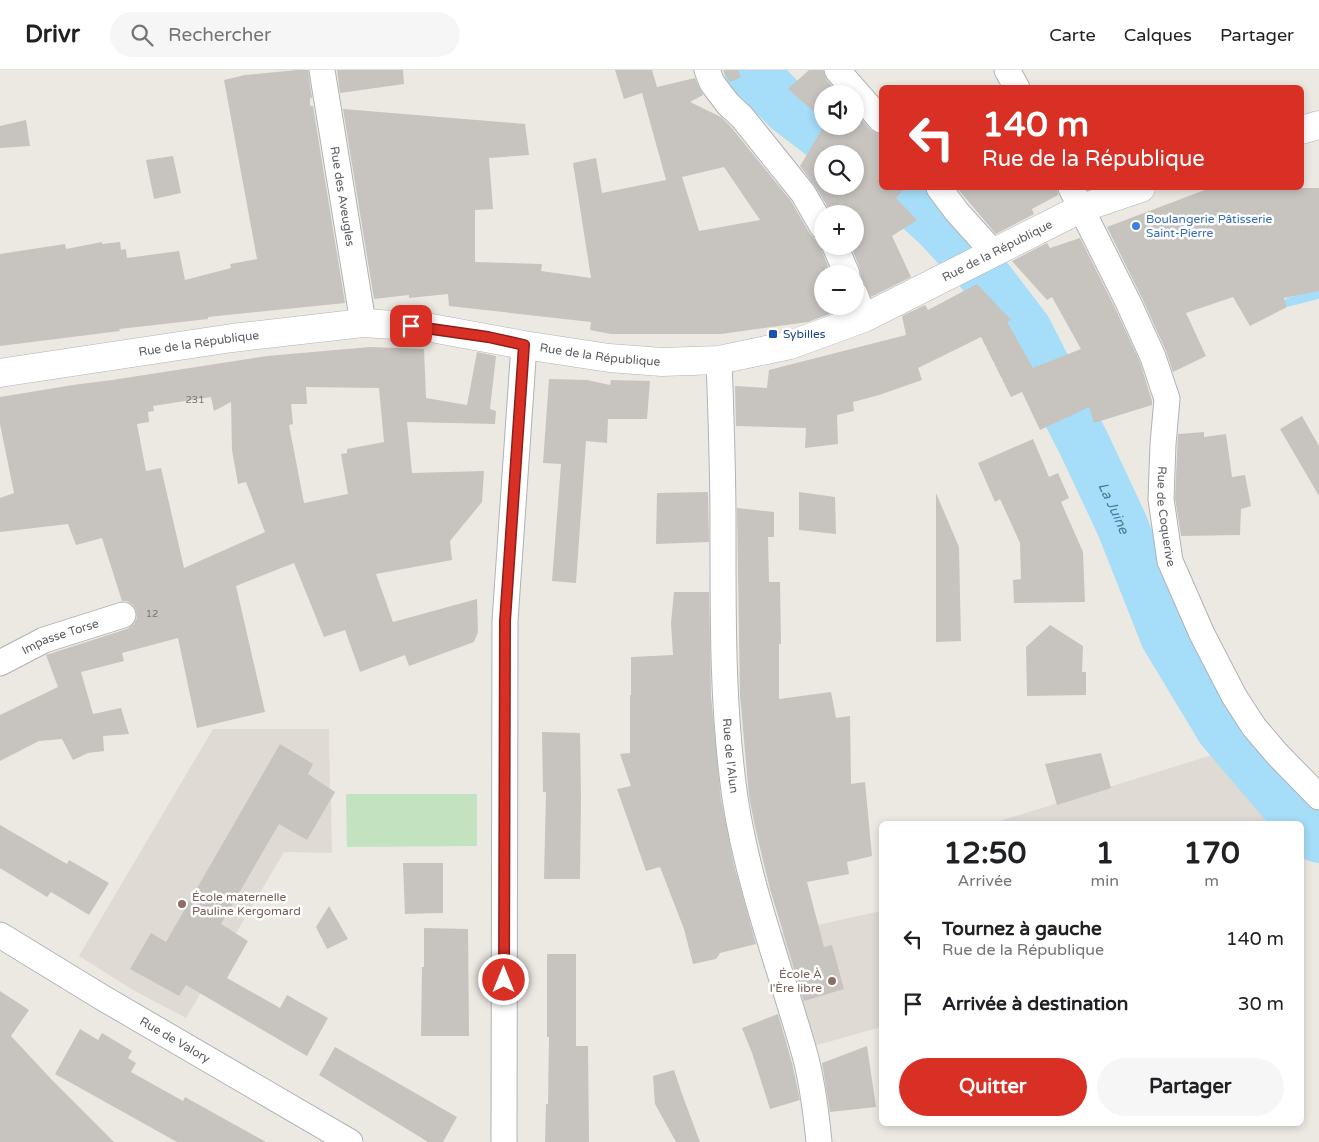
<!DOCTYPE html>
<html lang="fr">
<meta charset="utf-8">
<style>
:root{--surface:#fff;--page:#f6f6f6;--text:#202124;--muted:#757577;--line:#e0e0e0;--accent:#d93025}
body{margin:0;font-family:"Varela Round",sans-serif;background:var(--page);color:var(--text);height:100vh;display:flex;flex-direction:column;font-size:19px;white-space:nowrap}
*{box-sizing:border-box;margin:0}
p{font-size:16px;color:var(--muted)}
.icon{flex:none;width:28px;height:28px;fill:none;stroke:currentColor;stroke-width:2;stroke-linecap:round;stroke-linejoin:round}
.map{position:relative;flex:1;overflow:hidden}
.drawer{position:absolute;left:879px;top:751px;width:425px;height:305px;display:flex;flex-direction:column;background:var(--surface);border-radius:8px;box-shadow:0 2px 8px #0003}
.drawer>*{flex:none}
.guide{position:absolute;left:879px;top:15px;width:425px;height:105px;border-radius:8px;box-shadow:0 2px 8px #0003;background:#d93025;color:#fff;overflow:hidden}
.tools{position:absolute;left:814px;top:15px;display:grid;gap:10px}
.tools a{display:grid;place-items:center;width:50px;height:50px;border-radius:50%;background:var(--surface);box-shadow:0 2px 8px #0003;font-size:25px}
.pin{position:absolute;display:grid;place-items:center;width:42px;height:42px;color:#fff;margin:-21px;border-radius:10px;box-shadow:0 2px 8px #0006}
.me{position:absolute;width:55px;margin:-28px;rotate:0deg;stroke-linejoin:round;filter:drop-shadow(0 0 4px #0008)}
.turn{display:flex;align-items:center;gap:18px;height:105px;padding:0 20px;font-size:22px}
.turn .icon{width:65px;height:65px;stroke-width:2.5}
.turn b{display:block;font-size:35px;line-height:42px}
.eta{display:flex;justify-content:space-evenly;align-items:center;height:85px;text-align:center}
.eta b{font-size:30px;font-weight:700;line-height:35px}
.cta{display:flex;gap:10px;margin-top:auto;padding:10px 20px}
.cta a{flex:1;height:58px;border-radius:30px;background:var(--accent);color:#fff;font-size:20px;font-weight:700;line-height:58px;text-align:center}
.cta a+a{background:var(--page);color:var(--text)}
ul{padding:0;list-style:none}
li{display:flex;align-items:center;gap:15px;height:65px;padding:0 20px}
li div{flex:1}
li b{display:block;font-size:19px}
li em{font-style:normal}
header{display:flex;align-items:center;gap:30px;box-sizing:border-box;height:70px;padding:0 25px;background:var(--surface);border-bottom:1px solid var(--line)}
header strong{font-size:24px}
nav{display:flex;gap:28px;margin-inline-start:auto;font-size:18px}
.search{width:350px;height:45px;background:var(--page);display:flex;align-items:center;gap:12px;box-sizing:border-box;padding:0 18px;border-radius:28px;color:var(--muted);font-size:19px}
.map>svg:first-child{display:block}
.education{fill:#dfdad3}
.green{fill:#c3e2c0}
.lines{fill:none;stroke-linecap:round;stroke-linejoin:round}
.stream{stroke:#a6ddf8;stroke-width:9}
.river{stroke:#a6ddf8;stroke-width:52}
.building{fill:#c7c3bf;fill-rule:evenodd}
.minor-casing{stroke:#afb3b6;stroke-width:27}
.tertiary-casing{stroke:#afb3b6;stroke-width:29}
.minor{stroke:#fff;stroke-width:25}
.tertiary{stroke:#fff;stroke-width:28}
.route-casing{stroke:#8d1f18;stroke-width:12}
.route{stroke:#d93025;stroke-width:9}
.shop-dot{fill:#3f7fe0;stroke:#fff;stroke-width:2}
.transit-dot{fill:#1a4fb4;stroke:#fff;stroke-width:2}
.education-dot{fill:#8d6e63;stroke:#fff;stroke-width:2}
.labels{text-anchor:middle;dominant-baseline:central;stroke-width:5;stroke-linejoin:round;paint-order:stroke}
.number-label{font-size:10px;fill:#757779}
.street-label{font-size:12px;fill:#5a5e62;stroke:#fff}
.shop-label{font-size:12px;fill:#366cbe;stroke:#fff;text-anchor:start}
.transit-label{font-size:12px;fill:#164399;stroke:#fff;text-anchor:start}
.education-label{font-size:12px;fill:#785e54;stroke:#fff;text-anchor:start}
.water-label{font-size:14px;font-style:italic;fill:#427aa0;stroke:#fff}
</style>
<header>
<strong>Drivr</strong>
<div class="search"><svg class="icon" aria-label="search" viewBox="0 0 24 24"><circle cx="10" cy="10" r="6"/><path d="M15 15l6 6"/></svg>Rechercher</div>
<nav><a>Carte</a><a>Calques</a><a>Partager</a></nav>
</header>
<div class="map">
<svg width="1319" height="1072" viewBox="0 0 1319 1072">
<rect width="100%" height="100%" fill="#ece9e2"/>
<path class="education" d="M213,659h116l1,60 5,3 -4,8 1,53 -48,-1 -98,166 -53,-28 -54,-34z
M1225,681l8,11 56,62h-299z
M1301,766l14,19 -14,7z
M881,841v116l-78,22 -36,-113z"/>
<path class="green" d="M346,724h131v52l-130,1z"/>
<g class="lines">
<path class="stream" d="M1289,232l30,-8"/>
<g class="river">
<path d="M750,0l39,39 55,42"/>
<path id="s1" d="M897,118l41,37 43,46 45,59 59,116 37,79 44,111 56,93 80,94 17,14"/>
</g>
</g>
<path class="building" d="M297,0h11l4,28h-2v8h3l32,197 -137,14v2l-89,10 1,2 -120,15v-92l65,-10 1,5 36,-7v2l18,-2 1,8 5,-1 1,9 52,-7 6,29 46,-12 -1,-4 27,-5 -33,-179 21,-5z
M337,0h66l1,14 -64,9z
M615,0h37l5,17 38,-9 8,17 -13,7 31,15 10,10 60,74 19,33 5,5 7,1 -1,5 1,6 9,23h-9v32h22l1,2 -37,14 -87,12h-110l-21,-4 1,-8 -142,-16 -1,-12 -39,4v-3l-35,4 -31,-190 182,15 4,31 -40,3 4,51 -18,1v52l67,2 -1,7 50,7 -18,-115 23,-5 6,35 64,-13 -24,-87 -18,6zM724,97l36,53 -61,11 -17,-54z
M727,0h11l3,7 -11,5 -7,-11z
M809,0h14l3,9 13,15h-17v25l-34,-30z
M855,42l16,18 5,3 5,1v54h24l-9,10 21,22 -25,16 19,41 -40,20 -7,-14 -5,-2 2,-6 -1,-6 -9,-23h4v-32h-23l-17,-28 -15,-20 24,-40h31zM822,84h33v32h-33z
M26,50l4,26 -30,2v-22z
M173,86l8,37 -27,6 -8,-39z
M957,118h100l1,7 -26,14 2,5 -38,20z
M1210,118h109v103l-35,7 3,9 -37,19 -17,-29 -47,16 20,43 -33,16 -7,-21 -24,-53 -35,-71z
M1080,168l36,72 24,52 12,39v4l-58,18 -5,-16 -49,23 -18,-38 -11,5 -30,-60 -63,31 4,12 -43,15 -26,7 1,9 -17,4 1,29 -33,4 1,-20 -70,-2 -1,-40 32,2 2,-18 137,-35 -4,-19 23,-11 3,5 49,-26 34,36 -4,2 26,46 48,-19 -29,-52 -5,3 -35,-39 35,-18 3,5z
M370,277l54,2 2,49 41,7 10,-53 19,4 -6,53 6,2 -1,13 -88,-2 5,51 72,-2 -2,31 -32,39 2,19 -76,14 17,48 84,-23 1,33 -4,10 -65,24 -4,-11 -45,17 -15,-42 -21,7 -30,-74 -58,23 29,126 -68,16 -19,-90 -56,15 2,8 -43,11 12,42 28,-6 8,26 -26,2 1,15 -16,2 -15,7 -11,-21 -23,2 -39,20v-46l58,-28 -12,-32 81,-26 7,-5 3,-6 -1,-8 -3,-5 -6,-4h-5l-20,-63 -26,7 -8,-21 -68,8v-34l14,-5 -14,-69v-27l73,-12 39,-5 155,-24zM306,317l73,1 5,54 -37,7v4l-6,1 7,40 -44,9 -15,-78 4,-1 -2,-20h16zM211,327l3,14 17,-9 1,48 6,34 8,-2 19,50 -81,36 -23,-100 -15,3 -9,-47 12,-2 -1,-10 6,-1 -1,-5z
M549,309l38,1 23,5 1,-5 39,1 -3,38h-39l-1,24 -21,-2 -10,142 -24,-2 9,-117 -18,-1z
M1302,346l17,30v50l-39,-67z
M1204,362v5l22,-3 6,43 13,-2 6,31 -10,3 -1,26 -59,1 -6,-38 3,-64z
M1033,369l16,38 9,-4 11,25 -8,4 22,50 2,50 -71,1 -1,-23 8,-1 -1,-36 -20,-44 -5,3 -17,-39z
M708,422l1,50 -53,2 1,-51z
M799,422l36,5 1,37 -37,-4z
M936,423l23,54 2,94 -25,1z
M737,438l37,4v25h-6l1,45h11l1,62h-2v55l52,-7 5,26 14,-2 1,68 14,-2 7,74 -25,6 2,12 -42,8 17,65 8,-2 12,44 -40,12 -34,-112 -15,-62 -6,-31 -9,-101z
M674,522h35l2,104 10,104 13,65 22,79 -36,9 -4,6 -23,5 -9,-35 -24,-62 -14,4 -29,-82 14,-3 -11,-32 10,-1v-58h1v-38l42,-2 -2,-32z
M1050,555l33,21 -1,26h4v23l-59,1 -1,-49z
M542,662l38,1 1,63 -1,83h-36l2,-87h-3z
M280,674l33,20 -5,10 27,18 -28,48 -28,-16 -58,100 27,17 -21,37 53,30 7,-13 41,23 -21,38 -121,-71 -7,11 -49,-27 21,-36 15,9z
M1101,683l10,35 -54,17 -12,-41z
M0,755l67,39 2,-4 40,23 -20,32 -38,-23 -4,5 -47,-29z
M403,793h40v50l-38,1z
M329,836l19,33 -21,10 -11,-22z
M424,858l44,1 1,107h-48l1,-69h2z
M547,884h29v92h12l1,96h-44l1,-38h2l1,-67h-2z
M0,921l29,19 -18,26 41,44 62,62h-114z
M778,944l14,49 8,37 -30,9 -18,-56 -10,-25z
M80,959l18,11 4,-7 30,18 -4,7 8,5 -5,9 52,29 2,-4 81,45h-89l-122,-68z
M867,976l9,61 -46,5 -8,-49z
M335,977l122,70 -14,25h-15l-109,-67z
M674,1000l8,24 18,48h-24l-21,-38 -2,-28z"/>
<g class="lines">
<g class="minor-casing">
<g id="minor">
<path id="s2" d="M322,0l41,253"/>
<path d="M707,0l5,13 16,21 14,13 61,76 19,33"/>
<path d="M837,0l44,50"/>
<path d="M1007,0l10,18"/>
<path d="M939,118l18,24 37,41"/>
<path id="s3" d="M1071,118l58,116 24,53 14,42 -4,45 -2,55 9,62 32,73 32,62 20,31 23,27 42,43"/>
<path d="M835,176l12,28"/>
<path d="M855,224l9,24"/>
<path id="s4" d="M719,290c2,54 4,109 4,163 0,92 -1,184 12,275 13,86 44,167 68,250 9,30 13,63 16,94"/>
<path id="s5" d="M0,593l44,-23 79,-25"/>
<path id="s6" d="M0,865l103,63 247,144"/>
<path d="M504,1072l1,-521 19,-276"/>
</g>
</g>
<g class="tertiary-casing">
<g id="tertiary">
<path d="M1301,60l18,-5"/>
<path id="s7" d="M0,303l232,-35 131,-15 63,4 98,18 85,13 53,4 57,-2 71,-15 74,-27 218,-110 59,-20"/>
</g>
</g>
<use href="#minor" class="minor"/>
<use href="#tertiary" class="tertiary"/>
</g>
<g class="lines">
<g class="route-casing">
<path id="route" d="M411,256l77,11 36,8 -19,276 -1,359"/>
</g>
<use href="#route" class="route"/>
</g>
<circle class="shop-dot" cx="1136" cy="156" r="5"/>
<rect class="transit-dot" x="768" y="259" width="10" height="10" rx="2.5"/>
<g class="education-dot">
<circle cx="182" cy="834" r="5"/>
<circle cx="832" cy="911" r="5"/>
</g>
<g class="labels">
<g class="number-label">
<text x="195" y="330">231</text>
<text x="152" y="544">12</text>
</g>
<g class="street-label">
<text stroke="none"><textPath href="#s2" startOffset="128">Rue des Aveugles</textPath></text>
<text stroke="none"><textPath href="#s7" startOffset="1026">Rue de la République</textPath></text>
<text stroke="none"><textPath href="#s7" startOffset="201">Rue de la République</textPath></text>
<text stroke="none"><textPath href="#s7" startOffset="606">Rue de la République</textPath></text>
<text stroke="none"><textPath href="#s3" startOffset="350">Rue de Coquerive</textPath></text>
<text stroke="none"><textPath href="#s5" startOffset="66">Impasse Torse</textPath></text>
<text stroke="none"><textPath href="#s4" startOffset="396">Rue de l'Alun</textPath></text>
<text stroke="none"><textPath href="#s6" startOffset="204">Rue de Valory</textPath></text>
</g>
<g class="shop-label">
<text x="1146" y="149">Boulangerie Pâtisserie<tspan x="1146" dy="14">Saint-Pierre</tspan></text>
</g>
<g class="transit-label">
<text x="783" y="264">Sybilles</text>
</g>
<g class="education-label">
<text x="192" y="827">École maternelle<tspan x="192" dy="14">Pauline Kergomard</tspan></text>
<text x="822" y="904" text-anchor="end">École À<tspan x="822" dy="14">l'Ère libre</tspan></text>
</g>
<g class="water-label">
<text stroke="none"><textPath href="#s1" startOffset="391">La Juine</textPath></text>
</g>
</g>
</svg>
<div class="tools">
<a><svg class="icon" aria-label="sound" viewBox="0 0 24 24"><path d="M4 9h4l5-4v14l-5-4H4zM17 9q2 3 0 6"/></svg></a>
<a><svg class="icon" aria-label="search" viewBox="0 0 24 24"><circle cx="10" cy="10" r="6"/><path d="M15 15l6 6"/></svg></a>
<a>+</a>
<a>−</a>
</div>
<div class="pin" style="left:411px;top:256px;background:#d93025"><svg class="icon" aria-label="arrive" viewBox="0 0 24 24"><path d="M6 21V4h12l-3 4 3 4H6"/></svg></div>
<svg class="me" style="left:504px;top:910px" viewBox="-20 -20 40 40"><circle r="17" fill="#d93025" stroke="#fff" stroke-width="3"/><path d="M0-11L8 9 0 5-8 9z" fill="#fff"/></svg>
<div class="guide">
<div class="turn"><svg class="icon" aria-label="left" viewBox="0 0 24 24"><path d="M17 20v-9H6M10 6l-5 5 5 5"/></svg><div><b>140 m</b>Rue de la République</div></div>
</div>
<section class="drawer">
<div class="eta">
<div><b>12:50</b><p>Arrivée</p></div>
<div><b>1</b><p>min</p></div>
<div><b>170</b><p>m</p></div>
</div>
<ul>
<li><svg class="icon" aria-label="left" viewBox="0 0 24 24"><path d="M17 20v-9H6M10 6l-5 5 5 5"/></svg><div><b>Tournez à gauche</b><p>Rue de la République</p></div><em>140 m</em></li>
<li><svg class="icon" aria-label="arrive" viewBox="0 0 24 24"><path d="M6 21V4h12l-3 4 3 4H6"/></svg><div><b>Arrivée à destination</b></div><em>30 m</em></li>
</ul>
<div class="cta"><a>Quitter</a><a>Partager</a></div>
</section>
</div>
